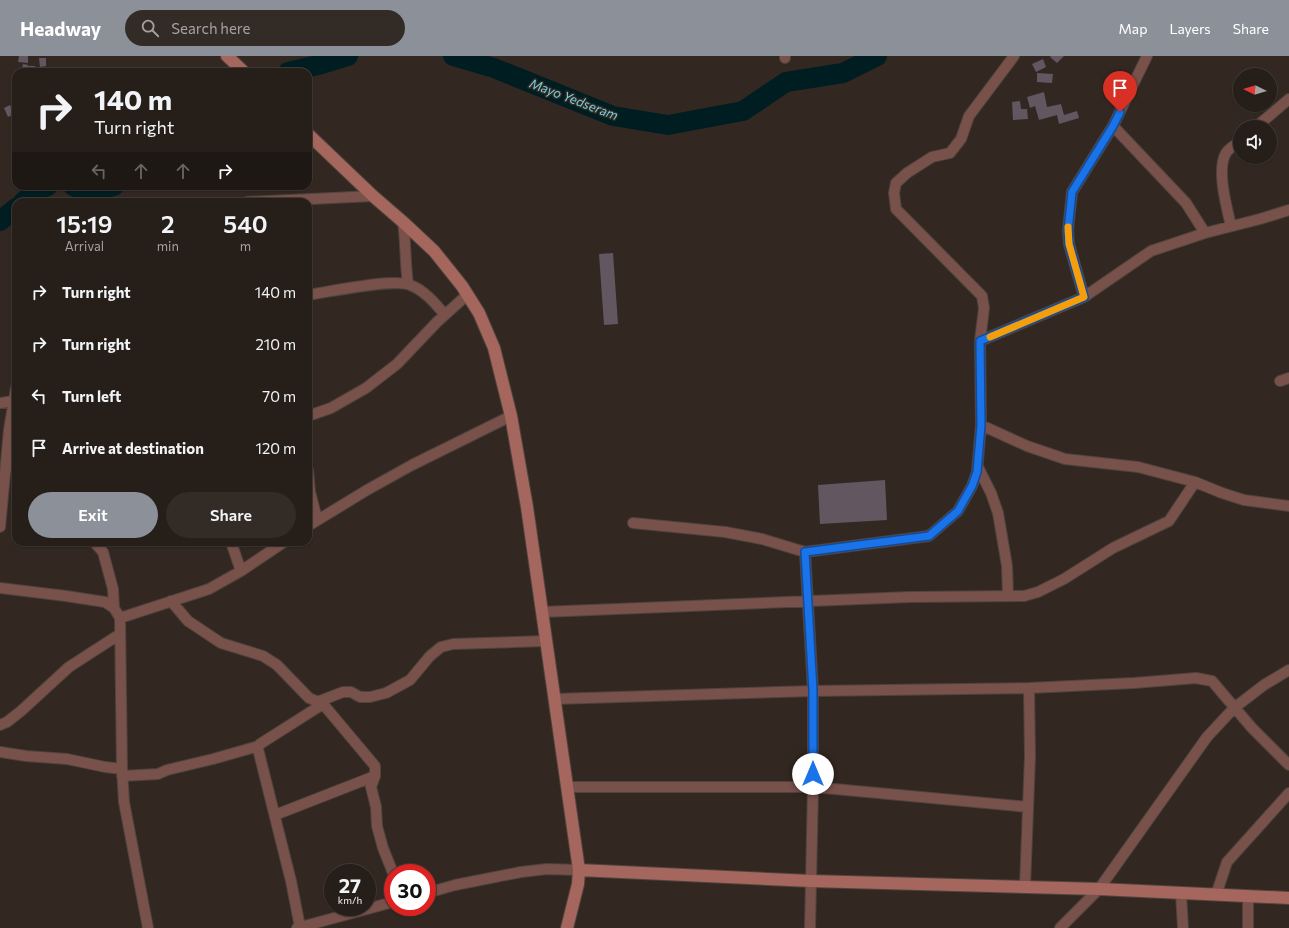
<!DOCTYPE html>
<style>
:root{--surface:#261e19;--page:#322b26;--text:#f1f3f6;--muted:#a4a2a2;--line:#423c38;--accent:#8c9099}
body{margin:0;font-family:Commissioner,sans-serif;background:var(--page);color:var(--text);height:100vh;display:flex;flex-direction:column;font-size:15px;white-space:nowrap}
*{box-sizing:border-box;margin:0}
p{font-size:13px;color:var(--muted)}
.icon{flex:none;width:22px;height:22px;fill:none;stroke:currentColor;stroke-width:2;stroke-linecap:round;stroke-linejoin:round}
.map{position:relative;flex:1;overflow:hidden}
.side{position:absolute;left:12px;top:142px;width:300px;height:348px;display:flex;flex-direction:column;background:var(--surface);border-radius:12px;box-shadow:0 1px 3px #0004,0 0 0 1px var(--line)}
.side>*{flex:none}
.top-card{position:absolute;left:12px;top:12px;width:300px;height:122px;border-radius:12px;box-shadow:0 1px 3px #0004,0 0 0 1px var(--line);background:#261e19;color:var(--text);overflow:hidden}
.needle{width:26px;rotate:275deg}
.buttons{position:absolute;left:1233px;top:12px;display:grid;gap:8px}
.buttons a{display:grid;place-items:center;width:44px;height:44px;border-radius:50%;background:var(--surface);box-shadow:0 1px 3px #0004,0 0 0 1px var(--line);font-size:20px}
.speed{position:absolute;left:324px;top:808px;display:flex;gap:8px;font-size:20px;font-weight:700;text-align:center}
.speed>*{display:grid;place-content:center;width:52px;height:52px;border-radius:50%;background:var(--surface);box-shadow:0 1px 3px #0004,0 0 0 1px var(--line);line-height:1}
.speed small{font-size:10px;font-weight:400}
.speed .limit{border:6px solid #d22;background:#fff;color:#111}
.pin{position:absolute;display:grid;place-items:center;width:34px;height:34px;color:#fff;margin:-41px -17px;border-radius:50% 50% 50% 0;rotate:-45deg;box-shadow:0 0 4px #0007}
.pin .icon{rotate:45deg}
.me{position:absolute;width:44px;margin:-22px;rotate:0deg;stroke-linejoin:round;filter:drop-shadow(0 0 3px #0008)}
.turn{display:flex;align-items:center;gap:14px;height:84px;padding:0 16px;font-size:18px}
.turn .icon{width:52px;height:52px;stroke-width:2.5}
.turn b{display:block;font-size:28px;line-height:34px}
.lanes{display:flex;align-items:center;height:38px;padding:0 16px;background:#0003;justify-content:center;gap:20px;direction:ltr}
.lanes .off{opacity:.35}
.eta{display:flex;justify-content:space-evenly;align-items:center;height:68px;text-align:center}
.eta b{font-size:24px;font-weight:600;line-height:28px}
.button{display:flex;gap:8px;margin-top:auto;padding:8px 16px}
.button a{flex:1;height:46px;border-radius:24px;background:var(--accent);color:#fff;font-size:16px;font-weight:600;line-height:46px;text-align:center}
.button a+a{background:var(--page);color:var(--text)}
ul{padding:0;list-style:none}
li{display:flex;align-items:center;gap:12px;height:52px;padding:0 16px}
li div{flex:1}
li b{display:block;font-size:15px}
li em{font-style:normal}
header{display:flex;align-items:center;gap:24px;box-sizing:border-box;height:56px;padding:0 20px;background:var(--accent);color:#fff}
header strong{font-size:19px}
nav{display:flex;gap:22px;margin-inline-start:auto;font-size:14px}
.search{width:280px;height:36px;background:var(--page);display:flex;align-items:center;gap:10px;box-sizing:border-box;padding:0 14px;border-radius:22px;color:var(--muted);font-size:15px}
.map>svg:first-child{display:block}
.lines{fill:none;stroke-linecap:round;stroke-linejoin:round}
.river{stroke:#001d22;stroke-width:20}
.building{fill:#625660}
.minor-casing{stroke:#4f443d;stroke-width:12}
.secondary-casing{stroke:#4f443d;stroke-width:14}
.minor{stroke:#79514b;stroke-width:10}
.secondary{stroke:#a4665d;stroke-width:12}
.route-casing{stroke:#114b97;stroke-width:10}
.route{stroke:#1a73e8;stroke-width:7}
.slow{stroke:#f59e0b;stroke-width:7}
.labels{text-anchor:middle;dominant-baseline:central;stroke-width:3;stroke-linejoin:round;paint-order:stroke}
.water-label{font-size:13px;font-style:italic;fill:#74d1e2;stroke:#332821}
</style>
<header>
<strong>Headway</strong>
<div class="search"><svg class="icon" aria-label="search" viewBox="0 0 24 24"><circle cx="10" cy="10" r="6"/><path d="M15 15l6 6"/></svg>Search here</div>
<nav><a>Map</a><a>Layers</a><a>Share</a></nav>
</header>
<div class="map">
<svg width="1289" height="872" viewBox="0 0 1289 872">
<rect width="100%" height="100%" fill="#332821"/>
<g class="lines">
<path class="river" d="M453,0l41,12 119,48 55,9 75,-14 43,-29 57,-9 34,-17
M288,16l34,-8 26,-8
M73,130l17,7 24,-7
M23,146l14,-12 11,-4
M0,165l16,-13"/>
</g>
<path class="building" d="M19,0h9v7l-10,-1z
M1051,0h13l-7,7 -7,-6z
M39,2h7v8l-6,1z
M1043,3l3,8 -10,5 -4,-8z
M23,8l5,1 -1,7h-6z
M28,10h7v6h-7z
M54,13h8l-1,3h-7z
M1037,17l16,1 -1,9 -15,-1z
M1044,36l3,15 14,-3 3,11 13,-4 2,7 -20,6 -2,-9 -18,5 -4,-14 -5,2 -3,-11z
M1020,45l1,8h6l1,10 -15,1 -1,-18z
M10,49l4,9 -6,3 -4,-9z
M613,197l5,71 -14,1 -5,-71z
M885,424l2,40 -67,4 -2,-39z"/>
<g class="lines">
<g class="minor-casing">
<path id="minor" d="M785,2v-2
M1113,70l73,77 19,30
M1256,71l33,-28
M247,146l126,-6
M403,166c3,21 2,41 5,62
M1231,170c-4,-18 -15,-56 -5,-73 3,-5 10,-8 14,-12
M308,239c21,-3 85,-17 102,-10 14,5 25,18 35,30
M1084,241l-15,-53 -1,-14 4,-38 41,-66 34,-70
M980,285l104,-44 67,-46 54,-18 55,-14 29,-9
M1280,325l9,-3
M0,347l13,-2
M308,360l23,-8 35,-20 31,-24 40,-42 30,-27
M981,369l46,21 38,13 73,8 57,15 27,11 22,7 45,6
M6,409l10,2
M978,411l13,26 7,20 9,53 1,30
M308,414l2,22 7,27
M633,467l92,9 37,7 43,13 124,-16 29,-25 14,-25 5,-14 4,-47 -1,-84 4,-33 -2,-12 -86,-87 -2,-16 2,-10 11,-10 25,-16 18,-4 11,-14 8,-23 45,-60
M308,470l59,-36 45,-25 99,-49
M0,471l9,-97 7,-42
M94,486l9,10 10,37 1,19
M231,486l10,29
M805,496l8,139v96l-3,141
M0,532l66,8 39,6 9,6 6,10 2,151 2,33 24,126
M171,545l17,20 33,22 42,13 14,9 32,33 14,6 52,62v10l-4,11 5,20 1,19 6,22 10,25
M542,556l368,-15 114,-1 14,-4 26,-13 49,-31 56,-27 26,-39
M120,562l89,-29 32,-18 43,-29
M554,643l259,-8 216,-3 105,-5 62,-5 16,3 40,47 37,37
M317,646l26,-10h8l9,5h10l16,-4 24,-13 20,-24 11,-9 12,-3 92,-3
M0,669l7,-3 14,-11 48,-44 51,-33
M259,690l-1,3 33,132 9,46
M0,696l26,4 41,3 38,8 17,2
M122,720l36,-2 9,-4 46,-11 46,-13 1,-2 63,-40
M567,731h246l215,20
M275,759l100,-39
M1025,831l5,-131 -1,-68
M427,837l28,-8 66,-13 26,-3 32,1
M1181,837l2,35
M1216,839l11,-33 62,-69
M1248,840v32
M297,872l96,-26
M1060,872l39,-39 108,-152 27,-29 30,-23 25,-15"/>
</g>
<g class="secondary-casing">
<path id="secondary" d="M227,0l17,16
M308,78l65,62 30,26 31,29 28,35 17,27 15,35 17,68 16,91 52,363 -1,14 -11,44
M579,814l232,11 288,8 190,9"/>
</g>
<use href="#minor" class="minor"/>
<use href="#secondary" class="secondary"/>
</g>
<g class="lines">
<g class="route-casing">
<path id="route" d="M813,718v-83l-8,-139 124,-16 29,-25 14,-25 5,-14 4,-47 -1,-84 104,-44 -15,-53 -1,-14 4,-38 41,-66 7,-14"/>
</g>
<use href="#route" class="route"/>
<path class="slow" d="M990,281l94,-40 -15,-53 -1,-17"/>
</g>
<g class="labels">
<g class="water-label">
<text transform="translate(574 43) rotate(21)">Mayo Yedseram</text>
</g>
</g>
</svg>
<div class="buttons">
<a><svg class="needle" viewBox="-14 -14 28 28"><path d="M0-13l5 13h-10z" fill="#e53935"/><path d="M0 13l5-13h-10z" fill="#a4a2a2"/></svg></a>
<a><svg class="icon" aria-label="sound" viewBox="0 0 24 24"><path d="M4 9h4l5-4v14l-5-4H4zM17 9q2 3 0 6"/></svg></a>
</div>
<div class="speed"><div>27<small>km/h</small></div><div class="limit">30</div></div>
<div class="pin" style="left:1120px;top:56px;background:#d93025"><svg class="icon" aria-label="arrive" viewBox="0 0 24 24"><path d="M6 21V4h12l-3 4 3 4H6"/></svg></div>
<svg class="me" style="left:813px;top:718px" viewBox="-20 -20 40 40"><circle r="19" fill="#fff"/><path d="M0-13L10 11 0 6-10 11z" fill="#1a73e8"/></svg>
<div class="top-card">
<div class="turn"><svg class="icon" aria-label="right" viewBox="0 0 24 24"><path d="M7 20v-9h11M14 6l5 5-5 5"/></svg><div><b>140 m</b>Turn right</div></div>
<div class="lanes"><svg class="icon off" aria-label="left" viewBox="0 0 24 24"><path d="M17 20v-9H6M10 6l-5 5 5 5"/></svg><svg class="icon off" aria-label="ahead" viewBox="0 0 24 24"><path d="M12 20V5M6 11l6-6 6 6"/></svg><svg class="icon off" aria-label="ahead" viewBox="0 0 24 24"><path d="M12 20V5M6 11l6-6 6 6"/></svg><svg class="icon" aria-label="right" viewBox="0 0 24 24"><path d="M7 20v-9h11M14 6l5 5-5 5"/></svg></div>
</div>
<section class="side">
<div class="eta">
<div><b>15:19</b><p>Arrival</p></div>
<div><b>2</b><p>min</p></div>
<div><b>540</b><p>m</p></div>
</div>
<ul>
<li><svg class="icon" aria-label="right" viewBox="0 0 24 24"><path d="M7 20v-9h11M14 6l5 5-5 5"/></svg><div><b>Turn right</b></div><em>140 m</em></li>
<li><svg class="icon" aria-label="right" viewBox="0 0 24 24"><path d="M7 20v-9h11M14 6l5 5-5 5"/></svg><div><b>Turn right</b></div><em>210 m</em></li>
<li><svg class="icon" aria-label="left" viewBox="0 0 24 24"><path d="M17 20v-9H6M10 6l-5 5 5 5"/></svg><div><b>Turn left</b></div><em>70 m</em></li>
<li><svg class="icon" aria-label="arrive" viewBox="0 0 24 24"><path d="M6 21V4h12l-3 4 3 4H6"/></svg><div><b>Arrive at destination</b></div><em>120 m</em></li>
</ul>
<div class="button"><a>Exit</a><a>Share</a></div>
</section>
</div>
